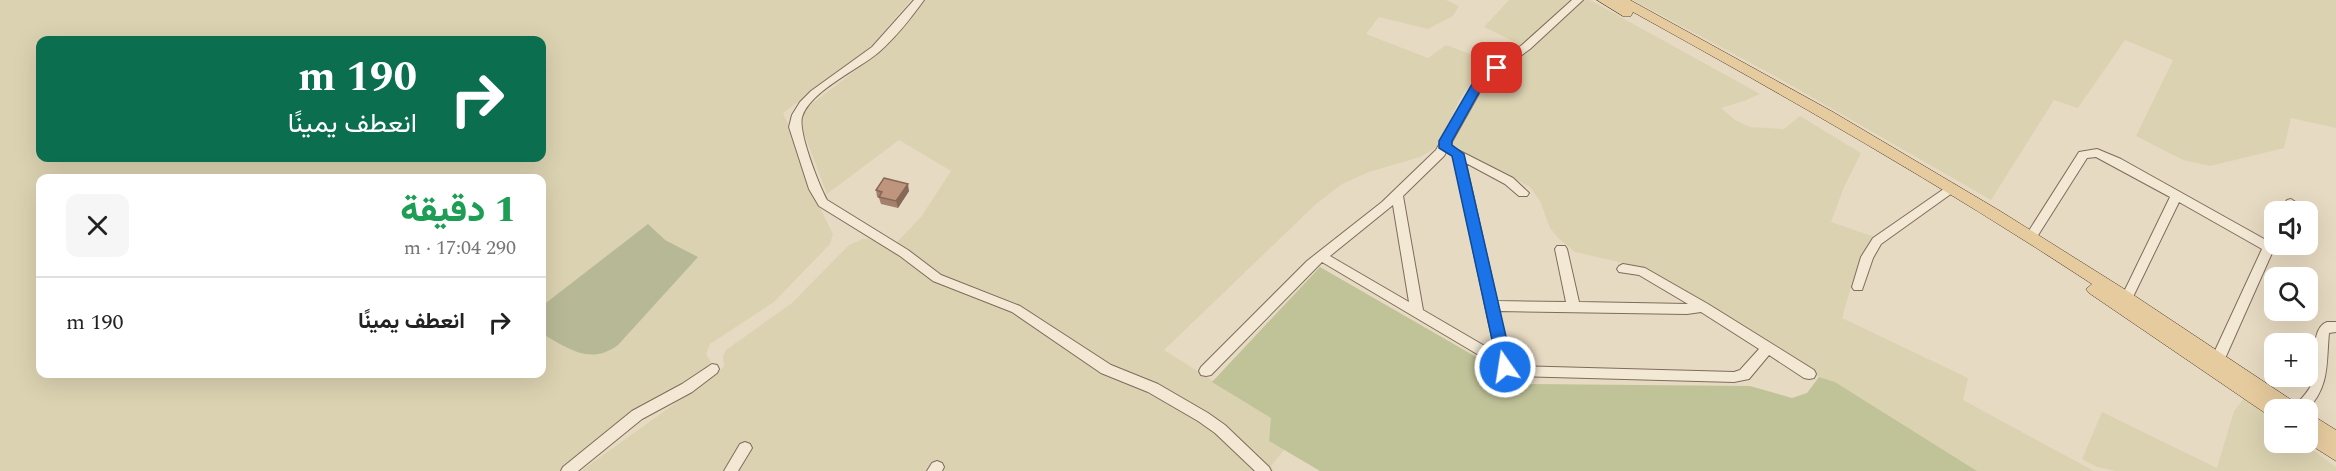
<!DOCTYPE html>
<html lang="ar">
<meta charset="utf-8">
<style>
:root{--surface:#fff;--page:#f6f6f6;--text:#222;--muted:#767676;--line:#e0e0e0}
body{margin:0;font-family:Spectral,Vazirmatn,serif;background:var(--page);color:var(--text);direction:rtl;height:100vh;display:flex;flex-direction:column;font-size:22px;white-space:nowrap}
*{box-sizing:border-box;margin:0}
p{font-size:20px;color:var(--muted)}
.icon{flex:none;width:33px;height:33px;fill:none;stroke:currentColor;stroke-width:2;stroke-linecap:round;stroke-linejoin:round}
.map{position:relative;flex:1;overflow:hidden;direction:ltr}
.drawer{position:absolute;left:36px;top:174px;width:510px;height:204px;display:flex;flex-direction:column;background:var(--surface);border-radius:12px;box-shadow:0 6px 24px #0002;direction:rtl}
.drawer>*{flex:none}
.banner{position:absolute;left:36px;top:36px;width:510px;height:126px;border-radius:12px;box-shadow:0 6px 24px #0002;direction:rtl;background:#0b6e4f;color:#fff;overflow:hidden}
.tools{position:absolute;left:2264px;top:201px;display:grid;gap:12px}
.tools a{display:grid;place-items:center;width:54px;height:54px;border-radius:12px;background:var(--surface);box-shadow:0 6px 24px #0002;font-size:30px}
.pin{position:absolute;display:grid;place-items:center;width:51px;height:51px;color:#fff;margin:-26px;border-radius:12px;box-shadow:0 3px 9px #0006}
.me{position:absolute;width:66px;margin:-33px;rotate:347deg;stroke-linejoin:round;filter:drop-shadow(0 0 4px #0008)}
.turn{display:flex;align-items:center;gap:21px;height:126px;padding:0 30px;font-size:27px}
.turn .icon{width:78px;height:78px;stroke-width:2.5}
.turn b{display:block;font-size:42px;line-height:51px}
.round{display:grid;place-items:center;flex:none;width:63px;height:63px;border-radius:12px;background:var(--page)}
.headline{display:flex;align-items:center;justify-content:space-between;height:102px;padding:0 30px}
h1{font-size:36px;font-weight:800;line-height:45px;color:#1e9e55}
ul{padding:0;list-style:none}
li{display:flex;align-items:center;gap:18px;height:90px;padding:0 30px;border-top:2px solid var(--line)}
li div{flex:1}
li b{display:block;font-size:22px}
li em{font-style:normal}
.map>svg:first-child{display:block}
.farmland{fill:#dbd2b1;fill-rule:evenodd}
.green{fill:#c0c398}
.cemetery{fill:#b7b996}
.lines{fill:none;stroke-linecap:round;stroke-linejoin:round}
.minor-casing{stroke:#7e6c5c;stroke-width:2}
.major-casing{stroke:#4c3b2f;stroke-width:1}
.minor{fill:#f3e8d4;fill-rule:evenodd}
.major{fill:#e6cb9e;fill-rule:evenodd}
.wall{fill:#a5806c}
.shaded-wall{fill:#866858}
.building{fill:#c0957d;stroke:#866858;stroke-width:1.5}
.route{fill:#1a73e8;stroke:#114b97;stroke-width:1.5}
</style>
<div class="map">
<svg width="2336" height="471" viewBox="0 0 2336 471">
<rect width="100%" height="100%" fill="#e7dac2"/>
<path class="farmland" d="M0,0h911l-47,54 -81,59 12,26 15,49 23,46 -3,10 -56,58 -64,42 -4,10 5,8 -3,8 -148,101h-560zM40,40h502v118h-502zM40,178h502v196h-502z
M923,0h523l13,6 -6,10 -25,13 -49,-12 -13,17 62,24 18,-13 45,17 -14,13 -16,22 -24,50 -17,10 -51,15 -27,12 -26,20 -152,146 108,68 -3,23 16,8 -14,17 3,5h-693l135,-97 8,-8 -1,-10 3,-6 66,-47 57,-58 14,-6 17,1 5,4 12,-2 24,-25 30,-46 -52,-31 -72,54 -27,-71 2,-7 7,-10 76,-58z
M1509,0h81l170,94 -16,7 -23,7 14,12 15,7 34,2 16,-13 61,37 -17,34 -13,35 44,15 -20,36 -13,45 126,60 -5,22 131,71h-117l-142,-89 -16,-5 -115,-75 -72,-37 -57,-13 -16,-13 -9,-11 -10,-27 -10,-14 -78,-41 -1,-4 31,-56 43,-33 -8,-10 -33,-16z
M1633,0h703v128l-45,-10 -7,30 -74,18 -27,-6 -47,-24 37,-76 -48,-20 -47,68 -24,-8 -63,100 -218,-125z
M2244,398l30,23v21l29,1 33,24v4h-221l-18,-4 -15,-8 20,-47 115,56 17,-57z"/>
<path class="green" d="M1320,267l172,99 39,18 219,2 42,12 15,-5 12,-16 16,5 142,89h-657l-51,-30 2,-23 -59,-36z"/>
<path class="cemetery" d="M648,224l17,16 33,17 -80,88c-29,21 -49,3 -76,-11v-28z"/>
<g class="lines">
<g class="minor-casing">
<path id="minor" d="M914,0h10c-13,18 -28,37 -45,52 -21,18 -69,39 -77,65 -4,15 17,68 25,83l81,50 33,25 79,31 91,59 47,19 50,29 17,12 44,42 2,4h-16l-40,-38 -17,-12 -50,-29 -47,-19 -89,-61 -79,-31 -33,-25 -81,-50 -10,-17 -20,-62 3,-12 8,-13 11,-11 61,-44z
M1572,0h11l-53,49 -44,32 -42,75 -41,40 20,114 72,42 -42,-196 -5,-4 6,-4 59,30 16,15 -2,3h-8l-14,-12 -39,-21 31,138 69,1 -11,-53 2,-3h8l2,3 12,53 109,2 -49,-29 -20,-3 -2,-3 2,-3 4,-2 22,4 63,36 106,66 2,4 -2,4 -5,1 -5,-1 -35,-23 -20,24 -15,3 -218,-6 -16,-5 -1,-4 -177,-105 -111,113 -5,1 -5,-1 -2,-4 2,-4 106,-106 75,-59 54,-52 42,-74 44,-31zM1393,205l16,97 -79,-46zM1499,311l188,3 14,-2 58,37 -19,21 -6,2 -216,-6 -8,-5z
M2097,149l24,10 145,81 4,-8 4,-1v13h2l-57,128 -5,1 -5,-1 -2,-4 55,-119 -83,-47 -48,99h-8l-2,-3 49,-101 -74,-40 -9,1 -52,82h-8l-2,-3 54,-85z
M1951,184l4,1 2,3 -2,3 -74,53 -8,14 -11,32h-8l-2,-3 9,-30 12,-19z
M2291,199l6,4 -5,9h-12l7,-12z
M2327,322h9v10l-7,1c-3,31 1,53 -22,77h-14c5,-10 15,-16 19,-27 5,-17 -3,-55 15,-61z
M712,364l5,1 2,4 -2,4 -25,19 -50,27 -64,52h-17l2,-4 69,-56 50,-27z
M745,442l5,2 2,4 -14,23h-14l16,-27z
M937,461l5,2 2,4 -2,4h-15l5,-8z"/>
</g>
<g class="major-casing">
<path id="major" d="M1597,0h33l203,112 167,99 129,81 170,113 2,5h-27v7l-6,-2 -179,-122 -3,-4 6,-5c-149,-98 -303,-186 -459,-272l-2,4h-8z
M2307,412l29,18v31l-30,-19z"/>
</g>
<use href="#minor" class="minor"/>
<use href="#major" class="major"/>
</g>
<path class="wall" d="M876,190l33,1 -11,17 -17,-4 -2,-6 -2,-1z"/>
<path class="shaded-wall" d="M908,184l1,7 -11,17 -2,-7z"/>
<path class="building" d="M884,178l24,6 -12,17 -17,-4 3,-5 -6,-2z"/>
<path class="route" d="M1497,64l6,4 -22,21 -29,52v4l12,9 49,213 -2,4h-11l-2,-4 -46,-211 -13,-8v-7l33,-57 20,-19z"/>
</svg>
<div class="tools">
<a><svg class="icon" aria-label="sound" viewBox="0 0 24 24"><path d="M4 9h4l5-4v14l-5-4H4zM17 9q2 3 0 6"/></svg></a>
<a><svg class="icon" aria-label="search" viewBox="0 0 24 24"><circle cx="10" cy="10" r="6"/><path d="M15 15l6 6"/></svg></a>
<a>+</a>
<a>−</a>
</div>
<div class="pin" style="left:1497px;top:68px;background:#d93025"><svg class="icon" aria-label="arrive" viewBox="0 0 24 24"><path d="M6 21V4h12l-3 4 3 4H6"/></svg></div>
<svg class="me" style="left:1505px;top:367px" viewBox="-20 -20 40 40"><circle r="17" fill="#1a73e8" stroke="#fff" stroke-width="3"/><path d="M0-11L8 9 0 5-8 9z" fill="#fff"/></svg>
<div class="banner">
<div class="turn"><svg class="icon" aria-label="right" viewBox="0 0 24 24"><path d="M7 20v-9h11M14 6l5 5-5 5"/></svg><div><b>190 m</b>انعطف يمينًا</div></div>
</div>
<section class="drawer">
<div class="headline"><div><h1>1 دقيقة</h1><p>290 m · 17:04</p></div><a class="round"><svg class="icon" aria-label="close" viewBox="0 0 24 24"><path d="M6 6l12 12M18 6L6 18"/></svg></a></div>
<ul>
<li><svg class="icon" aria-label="right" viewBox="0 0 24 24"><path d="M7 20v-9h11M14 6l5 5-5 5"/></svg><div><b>انعطف يمينًا</b></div><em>190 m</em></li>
</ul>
</section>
</div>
